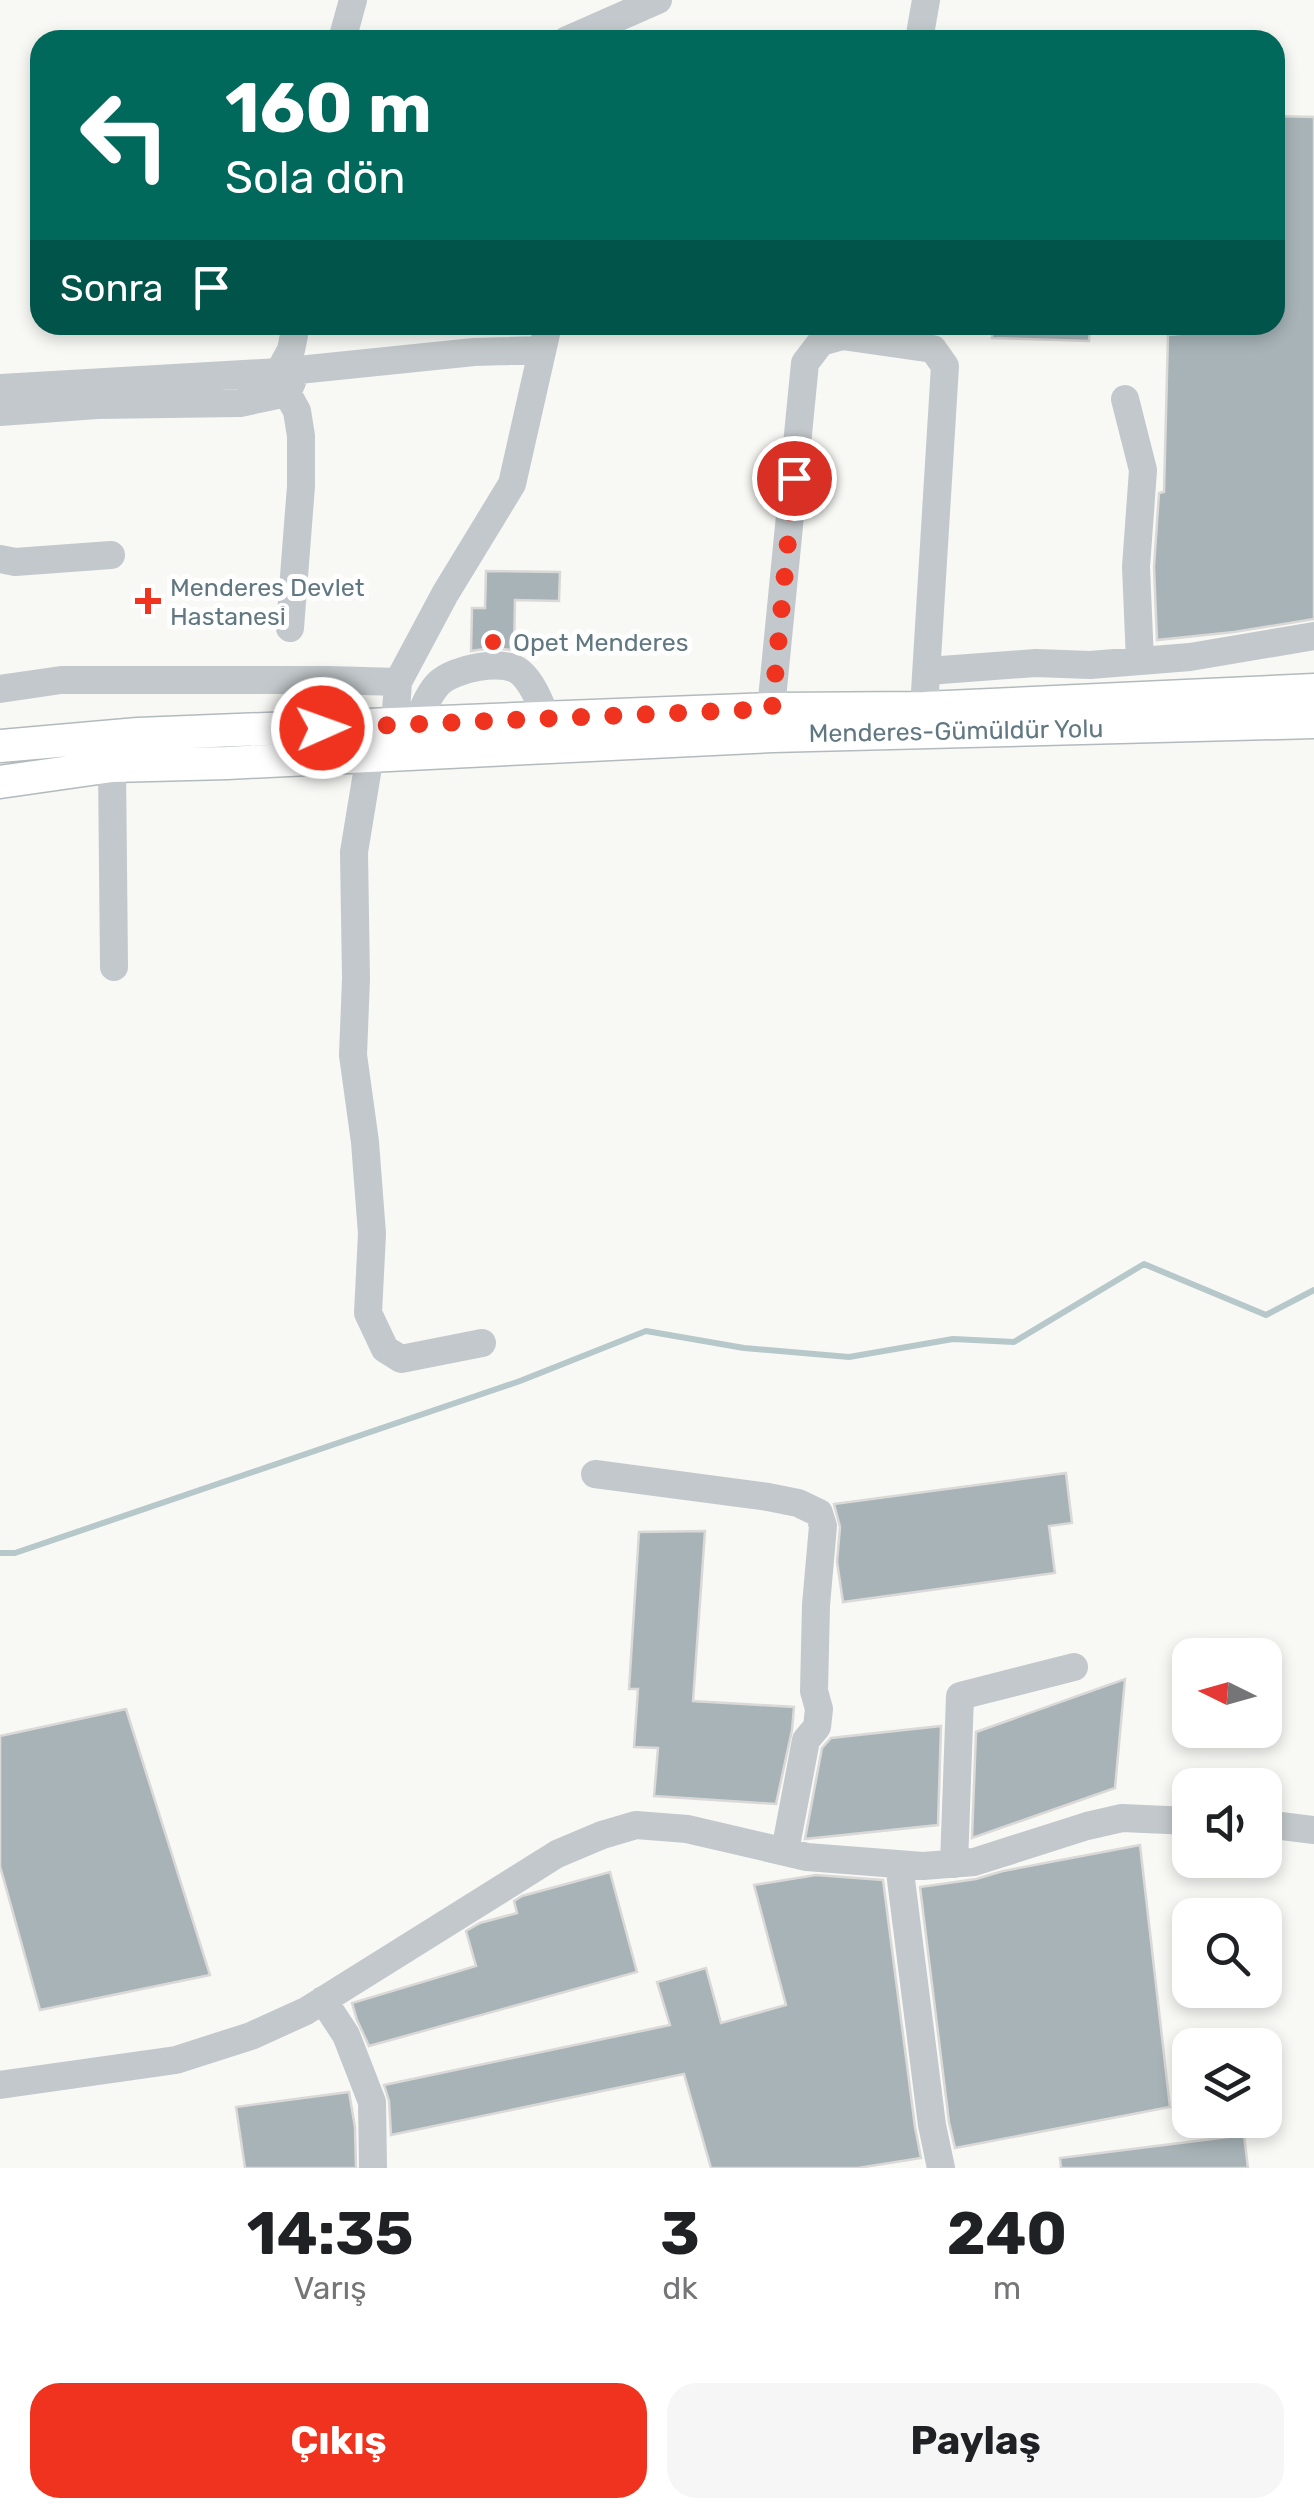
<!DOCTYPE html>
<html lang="tr">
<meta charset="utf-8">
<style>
:root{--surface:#fff;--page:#f6f6f6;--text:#202124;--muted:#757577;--accent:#ef331e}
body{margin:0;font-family:Rubik,sans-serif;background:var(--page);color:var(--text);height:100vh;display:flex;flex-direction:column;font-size:38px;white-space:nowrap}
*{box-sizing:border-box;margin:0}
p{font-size:32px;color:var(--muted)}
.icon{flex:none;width:55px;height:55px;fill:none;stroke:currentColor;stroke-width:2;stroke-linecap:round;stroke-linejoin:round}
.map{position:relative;height:2168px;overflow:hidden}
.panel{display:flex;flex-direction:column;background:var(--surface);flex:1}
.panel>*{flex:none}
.banner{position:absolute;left:30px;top:30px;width:1255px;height:305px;border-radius:30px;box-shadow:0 5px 15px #0003;background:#00695c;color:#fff;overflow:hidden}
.needle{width:65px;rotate:275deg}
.controls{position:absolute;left:1172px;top:1638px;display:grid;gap:20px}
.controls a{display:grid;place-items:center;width:110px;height:110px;border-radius:20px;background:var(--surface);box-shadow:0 5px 15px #0003;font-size:50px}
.pin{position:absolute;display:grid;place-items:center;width:85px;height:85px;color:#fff;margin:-42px;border:5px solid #fff;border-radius:50%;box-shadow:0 2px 10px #0007}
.me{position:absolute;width:110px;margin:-55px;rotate:88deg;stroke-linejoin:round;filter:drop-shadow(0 0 8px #0008)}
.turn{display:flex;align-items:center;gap:35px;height:210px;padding:0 30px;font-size:45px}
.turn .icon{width:130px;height:130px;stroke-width:2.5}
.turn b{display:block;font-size:70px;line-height:85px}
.then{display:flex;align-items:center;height:95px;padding:0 30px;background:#0003;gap:20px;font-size:38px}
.eta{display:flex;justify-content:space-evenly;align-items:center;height:170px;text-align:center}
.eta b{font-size:60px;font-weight:700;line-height:70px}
.cta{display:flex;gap:20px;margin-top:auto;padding:20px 30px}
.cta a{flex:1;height:115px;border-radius:30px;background:var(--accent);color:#fff;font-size:40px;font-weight:700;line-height:115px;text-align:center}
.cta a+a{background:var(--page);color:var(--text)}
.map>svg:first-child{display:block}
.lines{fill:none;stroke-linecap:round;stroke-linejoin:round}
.stream{stroke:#b7c8ca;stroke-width:6}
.building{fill:#a7b3b7;stroke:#dad9d7;stroke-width:2.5}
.major-casing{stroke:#b3babd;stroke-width:35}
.minor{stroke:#c2c8cb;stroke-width:28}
.major{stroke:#fff;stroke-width:32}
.route{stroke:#ef331e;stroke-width:18;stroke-dasharray:0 32.4}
.poi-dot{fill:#ef331e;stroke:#fff;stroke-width:4}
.labels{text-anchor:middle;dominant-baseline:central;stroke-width:10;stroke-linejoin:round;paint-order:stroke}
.poi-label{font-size:25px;fill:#617882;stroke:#fff;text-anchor:start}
.street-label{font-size:25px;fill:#617882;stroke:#fff}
</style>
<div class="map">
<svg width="1314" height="2168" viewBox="0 0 1314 2168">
<rect width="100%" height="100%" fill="#f8f8f5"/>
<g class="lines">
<path class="stream" d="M0,1553h15l505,-172 126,-50 98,17 105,9 104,-18 61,3 130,-78 122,51 48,-25"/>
</g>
<path class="building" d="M1275,116l39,1v502l-80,13 -77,8 -3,-73 5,-74 5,-1 4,-157 107,-10z
M993,325h97l-1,16 -97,-3z
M486,571l74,1 -1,29 -44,-1 -1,50 -23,-2 -20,3 1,-43h13z
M1066,1473l6,50 -23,3 6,47 -212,29 -6,-40 3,-35 -6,-23z
M705,1531l-12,170 101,6 -2,23 -16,74 -122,-8 4,-48 -24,-1 4,-58h-9l10,-157z
M1125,1679l-10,109 -143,50 4,-106z
M126,1709l84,266 -170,35 -40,-144v-130z
M941,1726l-3,99 -133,14 17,-91 9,-10z
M1140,1845l30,262 -215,41 -6,-26 -29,-235 56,-8 27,-8z
M610,1872l27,100 -268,74 -12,-26 -5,-17 124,-37 -10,-35 14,-8 37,-10 -3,-12 8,-5z
M816,1875l67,5 32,247 6,31 -63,10h-147l-27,-94 -293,61 -2,-34 -5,-16 286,-60 -13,-43 49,-14 15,55 65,-18 -32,-120z
M349,2092l6,35 1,41h-111l-9,-61z
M1244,2135l4,33h-187l-1,-10z"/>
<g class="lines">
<g class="major-casing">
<path id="major" d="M0,746l138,-12 633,-25 153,-1 390,-18
M0,782l112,-16 115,-3 545,-27 542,-14"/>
</g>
<path class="minor" d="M342,40l11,-40
M567,40l91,-40
M919,40l7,-40
M279,372l12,-22 5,-25
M0,388l279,-16 195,-20 68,-2
M287,393l10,18 4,25v50l-11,142
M1125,399l18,71 -7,97 4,94
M0,412l97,-7 143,-2 47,-10 5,-11 -2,-11
M0,559l15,3 96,-7
M928,671l108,-8 54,2 100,-8 124,-21
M0,689l61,-9h268l69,2
M771,709l34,-346 16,-21 21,-6 91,13 12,17 -21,342
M416,724c7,-14 12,-30 23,-41 14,-14 64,-25 81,-11 13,11 20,31 27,47
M395,725l3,-43 47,-88 67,-110 36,-159
M370,755l-16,97 2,127 -3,76 12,87 7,92 -4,79 17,36 16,10 81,-16
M112,766l2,201
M595,1474l173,23 30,6 21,10 4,13 -7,79 -2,86 5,18 -2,18 -11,13 -21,111
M1265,1824l49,6
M899,1864l33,261 9,43
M954,1864l6,-168 114,-29
M323,2000l23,35 26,67 1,66
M0,2085l176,-25 75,-24 55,-25 251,-157 45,-19 34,-10 51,4 120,28 116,9 51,-4 113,-36 35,-8 68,3"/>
<use href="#major" class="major"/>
</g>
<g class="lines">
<path class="route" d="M322,728l450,-19 22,-231"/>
</g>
<g class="poi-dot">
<path d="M143 586h10v10h10v10h-10v10h-10v-10h-10v-10h10z"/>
<circle cx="493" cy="642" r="10"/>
</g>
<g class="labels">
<g class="poi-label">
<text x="170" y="587">Menderes Devlet<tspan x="170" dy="29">Hastanesi</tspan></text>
<text x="513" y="642">Opet Menderes</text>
</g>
<g class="street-label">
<text transform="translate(956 731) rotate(-1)">Menderes-Gümüldür Yolu</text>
</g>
</g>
</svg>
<div class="controls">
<a><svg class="needle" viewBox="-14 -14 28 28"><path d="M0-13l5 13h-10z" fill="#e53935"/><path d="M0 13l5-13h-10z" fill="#757577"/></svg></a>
<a><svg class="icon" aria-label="sound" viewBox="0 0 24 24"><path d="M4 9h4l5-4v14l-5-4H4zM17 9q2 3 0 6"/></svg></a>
<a><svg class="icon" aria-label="search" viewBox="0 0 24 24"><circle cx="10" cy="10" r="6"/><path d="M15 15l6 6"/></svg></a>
<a><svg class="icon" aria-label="layers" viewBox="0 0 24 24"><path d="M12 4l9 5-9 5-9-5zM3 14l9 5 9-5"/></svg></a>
</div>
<div class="pin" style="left:794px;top:478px;background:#d93025"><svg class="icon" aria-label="arrive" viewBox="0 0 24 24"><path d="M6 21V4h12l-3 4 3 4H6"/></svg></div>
<svg class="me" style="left:322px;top:728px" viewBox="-20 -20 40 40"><circle r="17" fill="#ef331e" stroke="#fff" stroke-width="3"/><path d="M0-11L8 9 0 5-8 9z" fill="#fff"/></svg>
<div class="banner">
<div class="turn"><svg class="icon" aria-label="left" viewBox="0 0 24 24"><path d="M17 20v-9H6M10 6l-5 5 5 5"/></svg><div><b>160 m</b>Sola dön</div></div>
<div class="then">Sonra<svg class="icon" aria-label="arrive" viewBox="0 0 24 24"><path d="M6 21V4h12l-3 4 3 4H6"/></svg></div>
</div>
</div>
<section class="panel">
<div class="eta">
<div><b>14:35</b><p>Varış</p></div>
<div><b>3</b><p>dk</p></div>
<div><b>240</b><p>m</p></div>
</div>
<div class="cta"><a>Çıkış</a><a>Paylaş</a></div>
</section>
